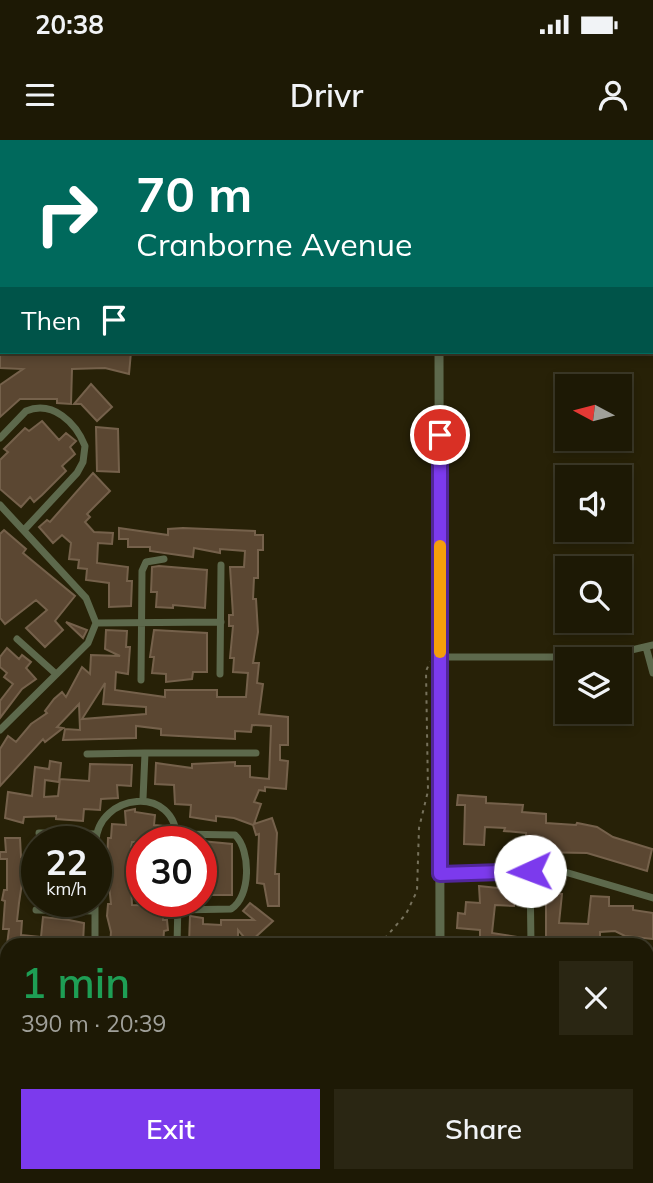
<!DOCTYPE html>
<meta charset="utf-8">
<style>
:root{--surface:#1d1905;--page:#2a2613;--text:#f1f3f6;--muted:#a0a09a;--line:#3b3827;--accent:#7c3aed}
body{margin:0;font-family:Mulish,sans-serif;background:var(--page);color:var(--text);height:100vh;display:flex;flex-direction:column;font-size:26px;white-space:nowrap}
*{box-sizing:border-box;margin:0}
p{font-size:23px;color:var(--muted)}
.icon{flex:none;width:38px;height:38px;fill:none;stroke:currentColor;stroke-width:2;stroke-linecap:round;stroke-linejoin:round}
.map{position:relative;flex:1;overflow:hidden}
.side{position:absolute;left:0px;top:798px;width:654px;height:245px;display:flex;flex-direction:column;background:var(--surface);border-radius:21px 21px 0 0;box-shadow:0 4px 10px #0003,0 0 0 2px var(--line)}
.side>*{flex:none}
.hud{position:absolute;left:0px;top:0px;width:654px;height:214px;box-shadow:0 4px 10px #0003,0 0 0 2px var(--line);background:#00695c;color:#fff;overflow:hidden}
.needle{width:46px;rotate:277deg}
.buttons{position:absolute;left:555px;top:234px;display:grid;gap:14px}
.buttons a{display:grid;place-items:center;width:77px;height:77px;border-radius:0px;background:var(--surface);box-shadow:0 4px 10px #0003,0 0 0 2px var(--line);font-size:35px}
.speed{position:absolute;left:21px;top:686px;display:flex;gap:14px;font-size:35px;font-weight:700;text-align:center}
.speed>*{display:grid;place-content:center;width:91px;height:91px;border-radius:50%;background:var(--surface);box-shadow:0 4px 10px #0003,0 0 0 2px var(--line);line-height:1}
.speed small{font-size:18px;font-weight:400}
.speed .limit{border:10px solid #d22;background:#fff;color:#111}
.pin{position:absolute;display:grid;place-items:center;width:60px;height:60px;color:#fff;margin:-30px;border:4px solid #fff;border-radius:50%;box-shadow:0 2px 7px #0007}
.me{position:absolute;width:77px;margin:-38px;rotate:268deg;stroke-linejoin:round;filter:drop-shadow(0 0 5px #0008)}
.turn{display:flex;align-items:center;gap:24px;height:147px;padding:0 21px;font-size:32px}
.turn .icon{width:91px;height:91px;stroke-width:2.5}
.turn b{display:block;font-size:49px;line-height:60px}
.then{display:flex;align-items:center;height:66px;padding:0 21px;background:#0003;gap:14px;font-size:26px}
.round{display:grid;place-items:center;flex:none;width:74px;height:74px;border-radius:0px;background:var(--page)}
.headline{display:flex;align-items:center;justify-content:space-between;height:119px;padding:0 21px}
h1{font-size:42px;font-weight:600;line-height:52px;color:#1e9e55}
.action{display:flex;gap:14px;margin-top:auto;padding:14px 21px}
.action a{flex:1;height:80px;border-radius:0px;background:var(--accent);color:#fff;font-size:28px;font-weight:600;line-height:80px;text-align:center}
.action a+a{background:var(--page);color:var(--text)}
.status{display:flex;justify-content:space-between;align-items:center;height:49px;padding:0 35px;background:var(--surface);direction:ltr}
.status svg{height:19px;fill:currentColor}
header{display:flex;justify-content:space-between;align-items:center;height:91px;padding:0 21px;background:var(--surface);font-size:32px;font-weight:600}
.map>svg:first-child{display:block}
.building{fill:#5b4732;stroke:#75614b;stroke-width:2;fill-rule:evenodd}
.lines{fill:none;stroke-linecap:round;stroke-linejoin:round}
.path{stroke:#77725c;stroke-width:2;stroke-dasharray:3.5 5;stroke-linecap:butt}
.minor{stroke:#5d694c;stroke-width:7}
.tertiary{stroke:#5d694c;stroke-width:9}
.route-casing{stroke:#51269a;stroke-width:18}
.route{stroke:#7c3aed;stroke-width:12}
.slow{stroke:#f59e0b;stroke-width:12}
</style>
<div class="status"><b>20:38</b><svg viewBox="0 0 49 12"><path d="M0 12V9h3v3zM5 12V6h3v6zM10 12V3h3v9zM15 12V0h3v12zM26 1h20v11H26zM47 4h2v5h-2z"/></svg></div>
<header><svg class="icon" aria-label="menu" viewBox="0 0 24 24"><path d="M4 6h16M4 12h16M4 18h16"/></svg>Drivr<svg class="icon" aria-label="person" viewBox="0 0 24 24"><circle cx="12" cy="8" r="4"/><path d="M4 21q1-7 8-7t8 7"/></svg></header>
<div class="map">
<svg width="653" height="1043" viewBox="0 0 653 1043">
<rect width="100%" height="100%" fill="#272107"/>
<path class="building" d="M0,212h131l-2,22 -24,-6 -33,1 -1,35 -14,-1v-4h-37l-20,18v-32l23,-16 -23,-1z
M91,244l21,23 -15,14 -16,-17h-7z
M42,281l17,19 7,-7 10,8 -6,6 5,7 -13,12 4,5 -24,24 -8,7 -4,-5 -9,10 -21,-18v-29l8,-8 -4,-3 21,-21 4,3z
M96,287l22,2 1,43 -22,-1z
M93,333l17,18 -23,23 3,3 -5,5 9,10 19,1 -1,11 -14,-1 -1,20 31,4 -1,14h5l-1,25 -22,1v-24l-23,-3 1,-11 -9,-1 1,-8 -10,-1 2,-16 -9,-8 -9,8 -14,-16 8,-7 3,2z
M119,388l49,7v-6l15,-1 72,3v4h8v15h-5v28h-4l-1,21h3l2,33 -5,31h6l-2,20 6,1 -4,30 29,3v28h-8v15l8,1 -2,28 -21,-2v4l-6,-1 -5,12 7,2 -7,20 18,-6 5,15 -2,41h4v32h-11l-4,-22 -7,-1 2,-49 -3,1 -3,-10 -19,-7 -18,-2v5l-26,-4 1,-12 -16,-1 -1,-19 -19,-1 1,-21 36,5v-4l43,-2v4h15v11l19,2 2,-53 -19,-1 -1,7 -16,-1v8l-74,-4v-6l-25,-3v12l-73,2 2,-11 15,1 -1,-26 -22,23 6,1 -18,14 -2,-3 -43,47v-37l8,-13 8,6 15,-18 16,-11 -2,-2 9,-12 8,-7 4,5 16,-30 8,7 1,-19 29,1 -15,-7 1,-19 21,1 -1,16h4l-2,27 -12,-2 -1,18 50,7v-7h52v7h29l2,-24 -15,-1 1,-14h-4l3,-32h-4v-11h4l-3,-48h14l1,-16 -25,-2v4l-26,-5 -1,9 -43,-6v-4h-22v-8h-9zM105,543l-2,21 43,3v7l-64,5z
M4,390l22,19 -3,4 52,43 -20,25 8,9 -18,17 -19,-19 21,-18 -11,-10 -31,24 -5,-6v-84z
M159,426l48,4 -2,38 -32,-3v3l-17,-1 1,-15h-6l1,-25z
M66,482l21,8 -4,8z
M154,490l53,3v39h-14l-1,7 -26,3v-8l-14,-1 2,-16h-4z
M7,508l12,11 3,-4 9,7 -5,6 10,11 -14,10 -22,29v-17l13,-17 -9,-7 3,-4 -7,-6v-10z
M50,621l11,2 -2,19 -14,-2 -1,17 14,-1 2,-17 29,2 1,-17 42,1 -1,21 -14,-1 1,13 -17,1 -1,11 -16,-1 -1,12 -27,-2v-3l-32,1 -1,6 -18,-5 3,-26 24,4 3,-29 14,2z
M458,655l28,2v6l37,2 -1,7 24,2v9l30,2 1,-2 20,4 16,10 39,12 -5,22 -60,-18 -56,-1 1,-16h-6v-3l-22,-2 1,-3 -20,-1 -1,18 -20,-1 1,-39h-8z
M135,669v3l20,3 -1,10 10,1 -1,16h-31l-2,13 1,18h11v10h-11l1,22 32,1 -1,14h4l1,10 -4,1 -1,14h-53l1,-13 -4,-16 1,-12h3l-4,-38 1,-28h3l1,-14 14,1 -1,-14z
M5,698h15l1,19h8v27l-7,-1 -3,20 -2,18h5l-1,14 20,2 2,-20 26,3 15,3 -1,20 -76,2 2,-16h-6l2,-28 -3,-1 2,-10h3v-31h-7v-7h6z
M201,701l31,3v51h-31z
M479,746l37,4 -2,16 -19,-1 -3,28 26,4v8h-38v-15l-23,-2 1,-15 7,1 1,-12 14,1z
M546,753l16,1 -3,29 29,1 3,-28 18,1v9h24v4l20,3v26l-28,-3 -10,-5 -15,1v13h-54z
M250,763l23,18 -24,22 -11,-13v13h-49l1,-27 13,2v6l18,1v-5h33l-11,-9z
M2,859l5,1v30l-7,-1z
M177,1036h55l1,6 -56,-1z
M456,1036h47v7h-47z"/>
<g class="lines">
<path class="path" d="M201,2l2,-2
M379,805l27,-31 11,-23 2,-63 9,-37 -2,-120 4,-9"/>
<path class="minor" d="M417,0v2
M109,2v-2
M0,131h2
M0,200h2
M0,298l26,-27c27,-11 50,12 59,35l-2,16 -6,11 -52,56
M0,365l86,93 10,25 -8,20 -88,87
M96,483l125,-1
M17,499l39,35
M646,507l7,26
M440,517h162l51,-12
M220,534l1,-109
M141,540l1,-109 4,-9 18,-3
M145,613h111
M87,614l58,-1 -2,46
M39,693l57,1
M177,694l58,1c16,15 16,62 -4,74l-53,1
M96,702c1,-48 81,-60 81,0
M530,731l1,74
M440,734l125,-2 88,26
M36,770l59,1
M95,805v-44
M177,805l1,-44
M648,849h5
M0,853h7
M648,939h5
M648,1028h5
M162,1036v7
M240,1036l1,7
M3,1043l1,-22
M84,1043v-7
M531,1043l2,-7"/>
<path class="tertiary" d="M439,2v-2
M439,212l1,593
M440,1036v7"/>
</g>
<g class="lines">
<g class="route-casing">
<path id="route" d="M440,295v439l90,-3"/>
</g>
<use href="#route" class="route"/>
<path class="slow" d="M440,406v106"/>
</g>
</svg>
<div class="buttons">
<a><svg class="needle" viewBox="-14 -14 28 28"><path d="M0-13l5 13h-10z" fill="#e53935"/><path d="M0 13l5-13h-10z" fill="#a0a09a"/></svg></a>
<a><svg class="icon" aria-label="sound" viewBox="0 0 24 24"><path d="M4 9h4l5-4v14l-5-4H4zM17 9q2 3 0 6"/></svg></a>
<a><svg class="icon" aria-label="search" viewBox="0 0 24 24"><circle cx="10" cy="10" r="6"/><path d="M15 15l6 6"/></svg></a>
<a><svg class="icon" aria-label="layers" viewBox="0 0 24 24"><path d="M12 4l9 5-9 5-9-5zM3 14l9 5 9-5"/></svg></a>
</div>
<div class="speed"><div>22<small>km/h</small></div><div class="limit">30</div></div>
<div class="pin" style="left:440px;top:295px;background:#d93025"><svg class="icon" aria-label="arrive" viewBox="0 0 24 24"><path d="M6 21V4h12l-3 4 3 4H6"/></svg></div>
<svg class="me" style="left:530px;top:731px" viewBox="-20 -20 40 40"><circle r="19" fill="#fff"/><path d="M0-13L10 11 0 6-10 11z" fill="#7c3aed"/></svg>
<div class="hud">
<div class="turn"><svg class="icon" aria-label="right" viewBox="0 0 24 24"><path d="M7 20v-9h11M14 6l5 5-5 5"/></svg><div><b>70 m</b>Cranborne Avenue</div></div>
<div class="then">Then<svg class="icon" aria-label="arrive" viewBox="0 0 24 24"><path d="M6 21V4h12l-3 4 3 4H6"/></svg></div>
</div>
<section class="side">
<div class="headline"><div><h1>1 min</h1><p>390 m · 20:39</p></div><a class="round"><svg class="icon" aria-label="close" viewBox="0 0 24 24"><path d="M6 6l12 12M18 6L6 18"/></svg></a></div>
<div class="action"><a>Exit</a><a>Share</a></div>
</section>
</div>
